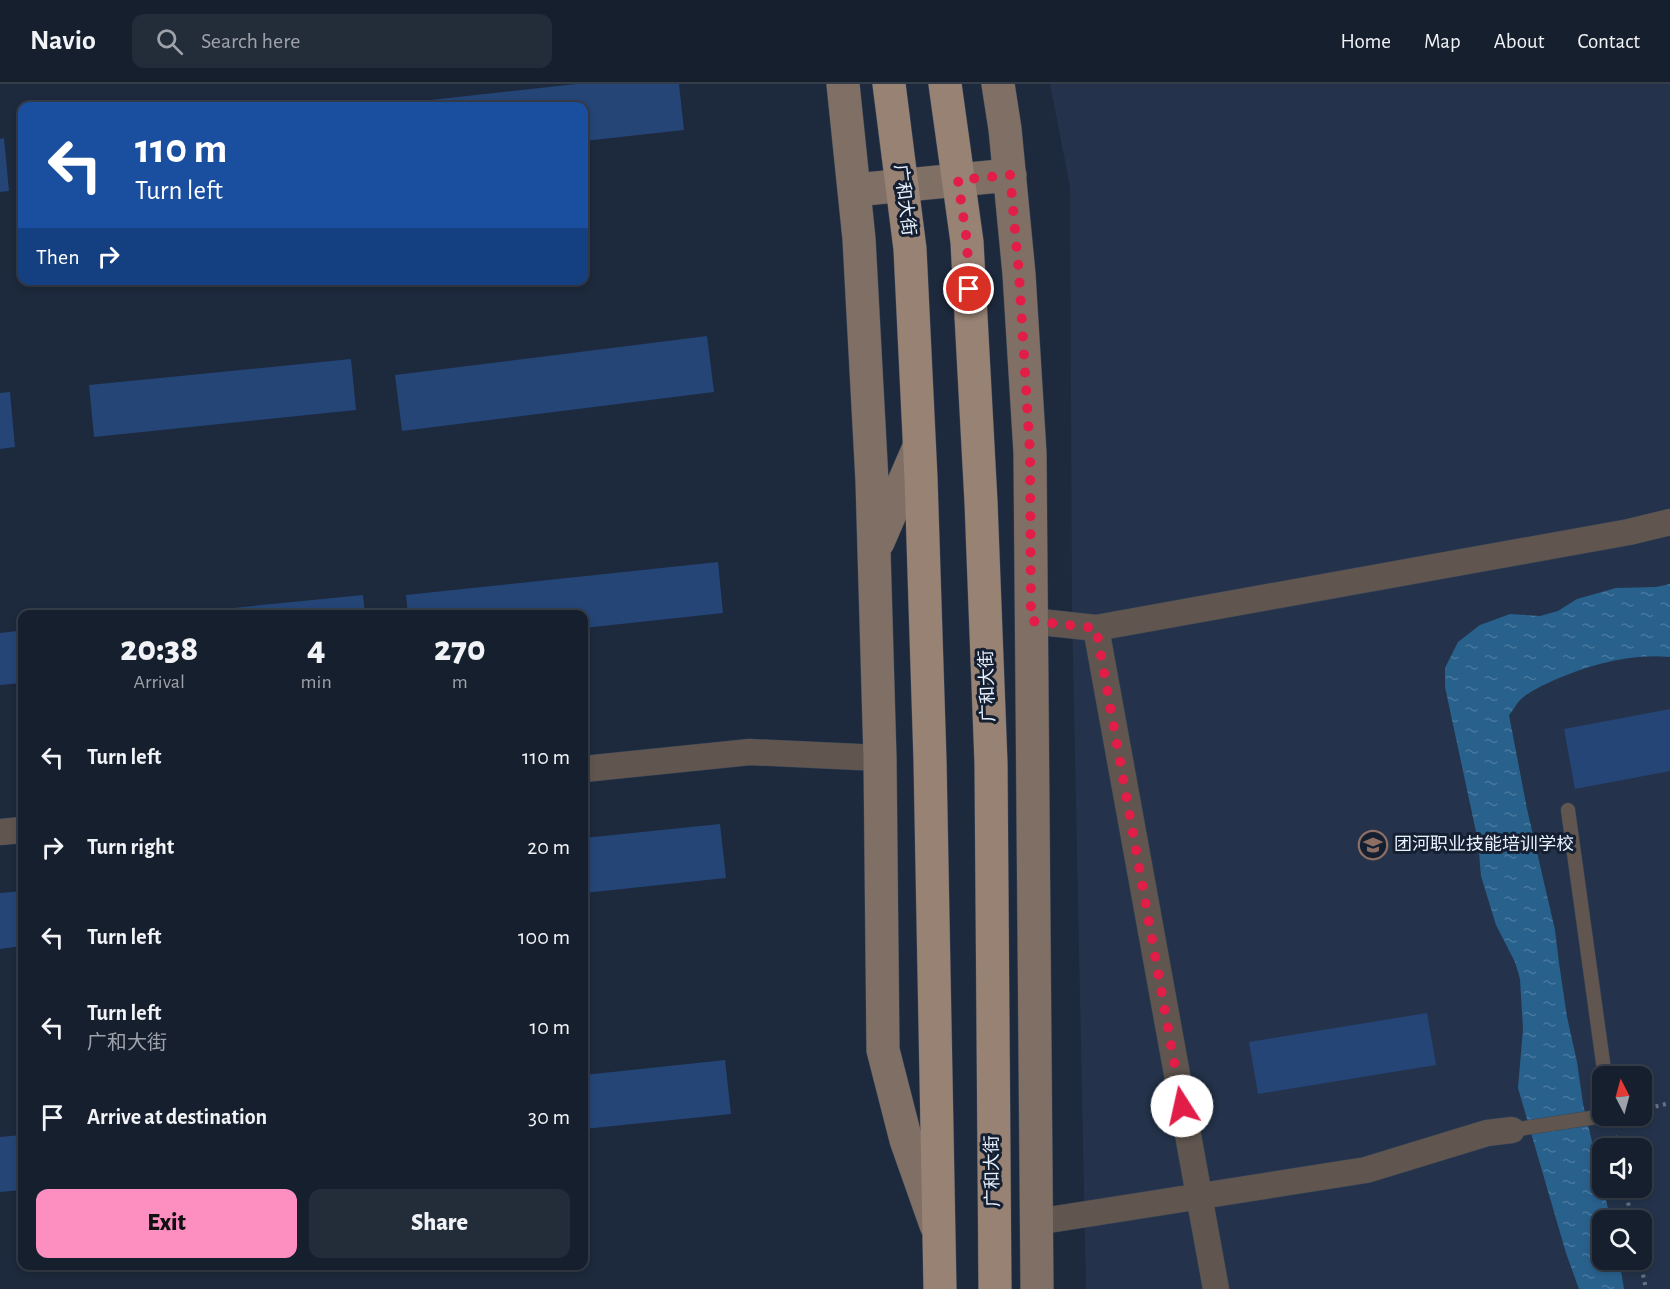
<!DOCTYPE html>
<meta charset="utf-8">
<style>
:root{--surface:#161f2d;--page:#232c39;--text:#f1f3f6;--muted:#9ea2aa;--line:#353d49;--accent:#fd8ec0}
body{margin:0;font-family:"Alegreya Sans","Noto Sans SC",sans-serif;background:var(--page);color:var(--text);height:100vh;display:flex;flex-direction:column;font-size:22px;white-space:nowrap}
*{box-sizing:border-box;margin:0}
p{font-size:20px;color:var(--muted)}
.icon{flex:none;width:33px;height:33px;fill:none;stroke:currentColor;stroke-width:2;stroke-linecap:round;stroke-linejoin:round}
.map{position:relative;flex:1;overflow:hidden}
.sheet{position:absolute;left:18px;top:526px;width:570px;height:660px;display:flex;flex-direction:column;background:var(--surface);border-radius:12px;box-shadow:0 3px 9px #0003,0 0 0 2px var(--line)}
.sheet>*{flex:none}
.hud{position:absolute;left:18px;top:18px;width:570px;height:183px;border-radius:12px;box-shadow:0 3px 9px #0003,0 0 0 2px var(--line);background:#1a4fa0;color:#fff;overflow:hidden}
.needle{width:39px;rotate:354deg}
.fabs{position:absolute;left:1592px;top:982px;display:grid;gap:12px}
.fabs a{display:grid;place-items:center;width:60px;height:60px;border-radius:12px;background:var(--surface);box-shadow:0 3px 9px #0003,0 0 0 2px var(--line);font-size:30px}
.pin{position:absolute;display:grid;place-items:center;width:51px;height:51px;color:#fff;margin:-26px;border:3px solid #fff;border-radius:50%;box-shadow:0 2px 6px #0007}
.me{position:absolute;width:66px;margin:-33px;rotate:350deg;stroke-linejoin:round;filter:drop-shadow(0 0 4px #0008)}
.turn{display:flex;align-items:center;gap:21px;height:126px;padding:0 18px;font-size:27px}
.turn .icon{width:78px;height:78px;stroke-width:2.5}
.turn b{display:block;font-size:42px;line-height:51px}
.then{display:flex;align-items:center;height:57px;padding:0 18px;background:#0003;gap:12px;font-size:22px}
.eta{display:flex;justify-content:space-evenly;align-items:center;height:102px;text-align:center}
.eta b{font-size:36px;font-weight:800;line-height:42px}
.primary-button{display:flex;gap:12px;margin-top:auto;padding:12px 18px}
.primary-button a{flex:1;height:69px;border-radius:12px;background:var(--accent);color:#111;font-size:24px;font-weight:800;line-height:69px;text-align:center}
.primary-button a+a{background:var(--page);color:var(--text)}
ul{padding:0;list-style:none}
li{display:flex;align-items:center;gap:18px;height:90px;padding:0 18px}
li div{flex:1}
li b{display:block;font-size:22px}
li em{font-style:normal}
header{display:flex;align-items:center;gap:36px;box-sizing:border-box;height:84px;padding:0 30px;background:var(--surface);border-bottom:2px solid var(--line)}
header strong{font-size:28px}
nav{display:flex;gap:33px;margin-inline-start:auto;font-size:21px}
.search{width:420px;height:54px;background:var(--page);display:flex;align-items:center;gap:15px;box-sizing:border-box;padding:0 21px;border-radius:12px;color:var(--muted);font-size:22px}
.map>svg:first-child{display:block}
.built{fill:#24334b;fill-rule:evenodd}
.water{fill:url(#water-ripples)}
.building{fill:#244576}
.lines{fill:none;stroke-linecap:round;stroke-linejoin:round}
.lane-casing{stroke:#3a4557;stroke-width:15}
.street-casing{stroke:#3a4557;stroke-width:27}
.secondary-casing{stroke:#3a4557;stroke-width:34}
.primary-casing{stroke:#3a4557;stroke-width:34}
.path{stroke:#667182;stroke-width:4;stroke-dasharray:3 4.5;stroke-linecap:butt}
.lane{stroke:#60564f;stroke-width:14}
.street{stroke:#60564f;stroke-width:26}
.secondary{stroke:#7f6f64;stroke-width:33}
.primary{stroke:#978274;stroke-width:33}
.route{stroke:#e11d48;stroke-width:10;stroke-dasharray:0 18}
.labels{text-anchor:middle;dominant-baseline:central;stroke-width:6;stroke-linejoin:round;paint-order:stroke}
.street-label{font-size:18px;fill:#e9f1fe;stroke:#141f31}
.poi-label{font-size:18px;fill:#e9f1fe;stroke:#141f31;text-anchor:start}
</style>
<header>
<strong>Navio</strong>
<div class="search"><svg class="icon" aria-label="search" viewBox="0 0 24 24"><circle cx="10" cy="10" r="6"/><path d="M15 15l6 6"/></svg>Search here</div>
<nav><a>Home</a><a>Map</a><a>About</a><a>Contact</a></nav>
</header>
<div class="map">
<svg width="1670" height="1205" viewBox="0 0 1670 1205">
<defs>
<pattern id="water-ripples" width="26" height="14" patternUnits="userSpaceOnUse" patternTransform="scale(1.5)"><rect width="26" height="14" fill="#29618d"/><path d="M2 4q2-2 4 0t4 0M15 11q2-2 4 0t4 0" fill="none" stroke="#48789e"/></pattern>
</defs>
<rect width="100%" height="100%" fill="#1d293c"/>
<path class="built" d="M1050,0h620v1205h-584l-14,-675 -2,-427zM1602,993h39v39h-39zM1602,1065h39v39h-39zM1602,1137h39v39h-39z"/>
<path class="water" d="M1670,500v73c-41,-4 -81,8 -118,24 -10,5 -24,11 -32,19 -4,4 -7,11 -11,15l18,94 28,121 4,33 8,54 10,45 6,42 28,117h-9v39h17l5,29h-45l-13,-36 -48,-165 5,-59 -3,-50 -5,-17 -19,-37 -15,-49 -3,-35 -33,-154v-19l13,-26 22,-17 30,-11 30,2 18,-5 19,-12 39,-11 40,-1z"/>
<path class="building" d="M576,0h103l5,46 -100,11v-35h-199v-1z
M4,54l5,53 -9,1v-53z
M707,252l7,56 -312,39 -7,-56z
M351,275l5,51 -262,27 -5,-52z
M10,308l5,55 -15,2v-56z
M718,478l5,51 -139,15v-13h-176l-2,-20z
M363,511l2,20h-183v-2z
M17,547l5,52 -22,2v-52z
M1670,625v62l-95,18 -11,-60z
M720,740l6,54 -142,15v-55z
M22,807v55l-22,3v-56z
M1427,929l9,52 -178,29 -9,-52z
M725,976l6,54 -147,15v-54z
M22,1051v55l-22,2v-55z"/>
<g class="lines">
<g class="lane-casing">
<path id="lane" d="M1568,726l37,267
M1512,1046l85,-13h14v-1"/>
</g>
<g class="street-casing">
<path id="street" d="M1031,537l65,7 533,-96 41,-10
M1096,544l120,661
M584,685l166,-17 130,6
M0,748l22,-2
M1036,1138l330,-52 121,-37 25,-3"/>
</g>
<g class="secondary-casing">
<path id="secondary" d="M843,0l16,155 13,242 8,277 3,292 23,90 30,85
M998,0l7,45 14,145 11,179 7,836
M855,106l155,-15
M878,458l41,-95"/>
</g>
<g class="primary-casing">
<path id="primary" d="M889,0l21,165 11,229 9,282 10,529
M945,0l22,158 14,260 10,261 4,526"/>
</g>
<path class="path" d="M1641,1026l29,-7
M1615,1052l3,13
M1625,1104l7,33
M1640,1176l6,29"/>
<use href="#lane" class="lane"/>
<use href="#street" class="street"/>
<use href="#secondary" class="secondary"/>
<use href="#primary" class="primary"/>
</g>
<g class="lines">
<path class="route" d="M969,205l-2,-47 -9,-62 52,-5 9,99 11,179 1,168 65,7 86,478"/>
</g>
<defs>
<g id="school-ring" transform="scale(1.5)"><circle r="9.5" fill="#141f31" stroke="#8d6e63" stroke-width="1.5"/><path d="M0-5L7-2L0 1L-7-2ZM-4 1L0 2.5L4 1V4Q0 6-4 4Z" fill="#8d6e63"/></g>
</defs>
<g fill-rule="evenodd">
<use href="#school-ring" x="1373" y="761"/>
</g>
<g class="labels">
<g class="street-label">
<text transform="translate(904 116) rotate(83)">广和大街</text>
<text transform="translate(988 602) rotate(-92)">广和大街</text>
<text transform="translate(993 1087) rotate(-91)">广和大街</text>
</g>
<g class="poi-label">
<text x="1394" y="761">团河职业技能培训学校</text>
</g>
</g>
</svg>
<div class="fabs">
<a><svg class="needle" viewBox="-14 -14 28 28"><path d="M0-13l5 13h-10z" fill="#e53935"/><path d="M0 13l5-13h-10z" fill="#9ea2aa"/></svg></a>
<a><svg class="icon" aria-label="sound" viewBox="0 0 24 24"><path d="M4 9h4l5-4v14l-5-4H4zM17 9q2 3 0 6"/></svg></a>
<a><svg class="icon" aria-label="search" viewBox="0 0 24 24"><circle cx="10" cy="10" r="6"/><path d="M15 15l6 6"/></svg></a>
</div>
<div class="pin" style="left:969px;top:205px;background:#d93025"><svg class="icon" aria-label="arrive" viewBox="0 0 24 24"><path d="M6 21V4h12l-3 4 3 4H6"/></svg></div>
<svg class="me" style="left:1182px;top:1022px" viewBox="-20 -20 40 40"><circle r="19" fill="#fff"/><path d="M0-13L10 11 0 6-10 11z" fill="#e11d48"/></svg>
<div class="hud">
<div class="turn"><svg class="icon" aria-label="left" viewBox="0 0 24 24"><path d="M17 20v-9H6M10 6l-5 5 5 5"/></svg><div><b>110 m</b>Turn left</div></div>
<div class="then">Then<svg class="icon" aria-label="right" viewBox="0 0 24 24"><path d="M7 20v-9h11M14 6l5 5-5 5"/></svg></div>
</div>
<section class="sheet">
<div class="eta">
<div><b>20:38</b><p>Arrival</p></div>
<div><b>4</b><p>min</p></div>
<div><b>270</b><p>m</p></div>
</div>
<ul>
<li><svg class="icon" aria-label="left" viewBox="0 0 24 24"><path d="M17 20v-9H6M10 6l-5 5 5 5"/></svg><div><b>Turn left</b></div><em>110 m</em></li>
<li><svg class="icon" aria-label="right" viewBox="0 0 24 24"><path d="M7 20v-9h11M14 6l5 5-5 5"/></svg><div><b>Turn right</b></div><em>20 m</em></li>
<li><svg class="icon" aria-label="left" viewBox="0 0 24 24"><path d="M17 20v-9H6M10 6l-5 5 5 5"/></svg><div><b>Turn left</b></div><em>100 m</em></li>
<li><svg class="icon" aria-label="left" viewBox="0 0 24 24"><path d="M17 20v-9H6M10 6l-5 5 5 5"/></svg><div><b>Turn left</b><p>广和大街</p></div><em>10 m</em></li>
<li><svg class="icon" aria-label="arrive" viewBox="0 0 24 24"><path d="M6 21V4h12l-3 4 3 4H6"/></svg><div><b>Arrive at destination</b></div><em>30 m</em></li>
</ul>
<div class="primary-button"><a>Exit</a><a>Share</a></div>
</section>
</div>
